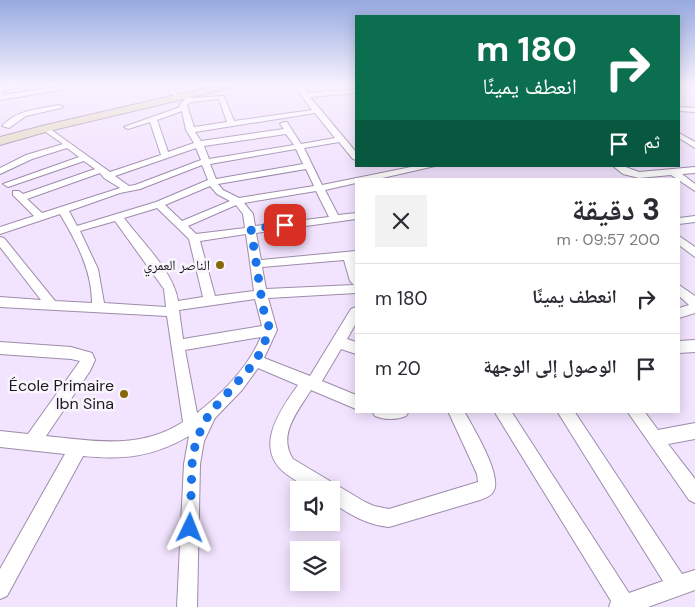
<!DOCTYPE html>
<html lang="ar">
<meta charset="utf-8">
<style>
:root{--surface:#fff;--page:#f2f2f3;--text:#2b2b33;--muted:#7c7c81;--line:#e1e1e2}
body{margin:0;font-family:"DM Sans","Noto Naskh Arabic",sans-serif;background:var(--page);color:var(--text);direction:rtl;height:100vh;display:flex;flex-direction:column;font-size:19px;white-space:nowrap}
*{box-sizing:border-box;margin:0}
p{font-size:16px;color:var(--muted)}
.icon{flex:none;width:28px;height:28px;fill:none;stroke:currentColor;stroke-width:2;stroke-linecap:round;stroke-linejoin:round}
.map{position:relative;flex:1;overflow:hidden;direction:ltr}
.panel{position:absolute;left:355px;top:178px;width:325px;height:235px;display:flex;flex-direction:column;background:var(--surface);border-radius:0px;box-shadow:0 2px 12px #0003;direction:rtl}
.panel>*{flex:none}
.top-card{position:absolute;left:355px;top:15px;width:325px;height:152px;border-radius:0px;box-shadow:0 2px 12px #0003;direction:rtl;background:#0b6e4f;color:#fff;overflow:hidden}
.controls{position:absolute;left:290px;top:481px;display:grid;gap:10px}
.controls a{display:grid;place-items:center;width:50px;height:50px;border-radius:0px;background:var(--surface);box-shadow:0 2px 12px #0003;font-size:25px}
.pin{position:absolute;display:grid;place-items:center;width:42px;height:42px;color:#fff;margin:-21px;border-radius:10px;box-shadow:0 2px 8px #0006}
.me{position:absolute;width:55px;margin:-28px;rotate:2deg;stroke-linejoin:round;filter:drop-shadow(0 0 4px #0008)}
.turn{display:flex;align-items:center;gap:18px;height:105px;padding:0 20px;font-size:22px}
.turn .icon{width:65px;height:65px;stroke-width:2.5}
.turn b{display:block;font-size:35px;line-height:42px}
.then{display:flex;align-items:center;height:48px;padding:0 20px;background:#0003;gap:10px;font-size:19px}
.round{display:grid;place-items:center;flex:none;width:52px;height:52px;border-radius:0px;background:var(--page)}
.summary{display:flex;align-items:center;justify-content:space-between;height:85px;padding:0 20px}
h1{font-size:30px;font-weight:700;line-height:38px}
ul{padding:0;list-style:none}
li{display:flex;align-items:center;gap:15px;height:70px;padding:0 20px;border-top:1px solid var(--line)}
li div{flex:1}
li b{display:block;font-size:19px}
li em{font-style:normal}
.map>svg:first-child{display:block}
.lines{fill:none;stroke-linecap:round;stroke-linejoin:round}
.street-casing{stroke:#9e8cab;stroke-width:2}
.secondary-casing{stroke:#9e8cab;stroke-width:2}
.street{fill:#fff;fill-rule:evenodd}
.secondary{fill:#e5dcc4;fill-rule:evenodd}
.route{stroke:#1a73e8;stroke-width:9;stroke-dasharray:0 16.2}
.poi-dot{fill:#876a07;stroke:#f9f5fc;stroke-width:2}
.labels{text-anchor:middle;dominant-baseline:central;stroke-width:5;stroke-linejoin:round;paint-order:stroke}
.poi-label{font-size:14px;fill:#1e1723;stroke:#f9f5fc;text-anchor:end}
.near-poi-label{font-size:16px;fill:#1e1723;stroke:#f9f5fc;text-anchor:end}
</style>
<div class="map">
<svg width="695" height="607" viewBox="0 0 695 607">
<rect width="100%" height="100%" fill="#f2e3fe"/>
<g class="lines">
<g class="street-casing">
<path id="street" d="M17,85h13l-27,6v4l65,-10 -7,5 -61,10v-12z
M163,85h7l10,11v2h-4z
M298,85h6l4,8 48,-4v4l-46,4 46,55v8l-3,-1 -14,-17 -35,6 18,37 94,-19h19l-57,13h-22v4l-31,7 13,25 18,-2v6l-100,14 5,27 95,-9v42l-88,5 9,32 -13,28 46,18 41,-67 5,-2v16l-9,16 9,3v12l-15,-5 -19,32 34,14v14l-45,-19c-13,21 -34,45 -18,69l72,43 9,4 15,3 89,-27 -1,-8 -29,-63h16c8,15 40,66 29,81 -2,4 -8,6 -13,8l-91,27c-22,-2 -40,-13 -58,-25v-12c-21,0 -21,-1 -39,-12 -41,-25 -15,-64 6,-93l-40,-17 -16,22 -27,28 -11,23 -4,23 -3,143h-20l7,-143 5,-28c-36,21 -65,24 -106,20l-76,140 -7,3v-30l65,-115 -65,-7v-16l28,3 52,-73 -9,-2 -71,-5v-12l71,5 21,6 3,7 -5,11 -44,65c49,5 93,14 137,-14l-16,-106 -167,-9v-10l41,3 -41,-53v-10l4,1 51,63 37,2c0,-33 -16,-62 -32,-89l-60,20v-7l34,-11 -21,-21v-4h6l4,3 72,-25 -11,-8 -73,25 -3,1 -5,-3 76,-27 -12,-9 -35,11 -32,15v-6l26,-13 37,-11 -20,-14 -1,-2 4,-2 64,46 51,-17 -11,-33 -22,7 -4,-2 56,-20v-3l5,-5 -1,-4h4l3,3 33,-2 10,25 78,-11 -11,-15zM219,99l8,23 -33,5 -7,-22 4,-3zM182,111l4,19 8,13 -26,9 -11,-32zM315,113l20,25 -34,6 -14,-22h-3l-4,2 4,5 -83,12 -6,-9zM286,134l8,11 -85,14 -5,-13zM196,148l5,12 -66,25 -6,1 -14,-10zM296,149l7,15 -87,15 -6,-15zM202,165l6,15 -52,22 -79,24 -8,-15 51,-18 20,-4zM306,169l8,17 -75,12 -16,-8 -5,-6zM100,173l4,5 16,10 -78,25 -15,-14zM210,186l7,8 13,7 -48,20 -17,-16zM316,191l13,26 -74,9 -2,-12 -9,-11zM236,205l7,9 2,14 -49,6 -8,-8zM157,208l32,31 14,58 -25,4c-4,-29 -37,-60 -54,-83zM115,221l49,68 2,18 -62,-4 -6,-34 -18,-38zM246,234l8,57 -39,5 -15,-55zM344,260l6,21 4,4 -88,4 -4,-22zM255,299l7,27 -79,13 -4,-29zM261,337c-13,30 -38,56 -64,76l-12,-63z
M59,105l4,2 -2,1 -35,8 -17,12 -7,-2c14,-16 37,-17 57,-21z
M679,107l16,1v4l-16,-1z
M679,133l16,9v6l-16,-10z
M613,166h10l16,6 56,-5v6l-13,1 13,10v7l-24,-16 -32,3 -16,-4z
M695,216v6l-16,2v-6z
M679,236l16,11v10l-16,-12z
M679,285l16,11v17l-16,5v-10l10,-3 -10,-9z
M695,340v12l-16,1v-12z
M372,411h37l-3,5c-9,4 -22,4 -31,0z
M494,411h17l118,182 34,-12 -106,-170h17l108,163 13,-4v20l-47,17h-39l2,-6z
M627,411h17l14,19 37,-7v16l-27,5 27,35v24l-6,-3z"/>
</g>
<g class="secondary-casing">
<path id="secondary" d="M219,85h17l-2,2 -185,44 -49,14v-8l46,-12z"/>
</g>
<use href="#street" class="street"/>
<use href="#secondary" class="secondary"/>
</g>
<linearGradient id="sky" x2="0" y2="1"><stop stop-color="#96aae0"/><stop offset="0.5" stop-color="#f9f2ff"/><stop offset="1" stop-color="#f9f2ff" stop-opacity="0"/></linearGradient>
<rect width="695" height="170" fill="url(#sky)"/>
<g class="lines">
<path class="route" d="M190,528l2,-64 4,-24 13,-26 47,-53 14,-31 -7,-22 -12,-79 34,-4"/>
</g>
<g class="poi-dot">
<circle cx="220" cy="265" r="5"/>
<circle cx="124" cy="394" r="5"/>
</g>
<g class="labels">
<g class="poi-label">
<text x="210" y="265">الناصر العمري</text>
</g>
<g class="near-poi-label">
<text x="114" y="385">École Primaire<tspan x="114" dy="18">Ibn Sina</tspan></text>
</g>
</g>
</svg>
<div class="controls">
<a><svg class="icon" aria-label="sound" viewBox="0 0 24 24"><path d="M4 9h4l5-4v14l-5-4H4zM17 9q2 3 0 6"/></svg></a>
<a><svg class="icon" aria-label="layers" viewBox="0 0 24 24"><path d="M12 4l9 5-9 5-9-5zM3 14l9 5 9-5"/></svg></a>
</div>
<div class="pin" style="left:285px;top:225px;background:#d93025"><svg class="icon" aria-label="arrive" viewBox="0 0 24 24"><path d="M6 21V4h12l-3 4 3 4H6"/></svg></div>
<svg class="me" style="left:190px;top:528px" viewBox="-20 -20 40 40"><path d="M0-17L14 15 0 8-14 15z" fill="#1a73e8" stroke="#fff" stroke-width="4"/></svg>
<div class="top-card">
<div class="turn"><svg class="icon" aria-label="right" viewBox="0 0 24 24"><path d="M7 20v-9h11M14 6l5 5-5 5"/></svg><div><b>180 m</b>انعطف يمينًا</div></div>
<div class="then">ثم<svg class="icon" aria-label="arrive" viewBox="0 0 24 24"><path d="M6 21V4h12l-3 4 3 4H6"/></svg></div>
</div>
<section class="panel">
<div class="summary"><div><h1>3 دقيقة</h1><p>200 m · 09:57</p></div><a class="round"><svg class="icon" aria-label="close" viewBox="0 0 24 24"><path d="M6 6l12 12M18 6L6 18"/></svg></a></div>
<ul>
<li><svg class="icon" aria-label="right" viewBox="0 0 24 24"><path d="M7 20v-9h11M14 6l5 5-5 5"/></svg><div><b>انعطف يمينًا</b></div><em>180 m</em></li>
<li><svg class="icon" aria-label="arrive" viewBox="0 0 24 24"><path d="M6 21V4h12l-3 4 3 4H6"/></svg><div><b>الوصول إلى الوجهة</b></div><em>20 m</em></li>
</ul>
</section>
</div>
